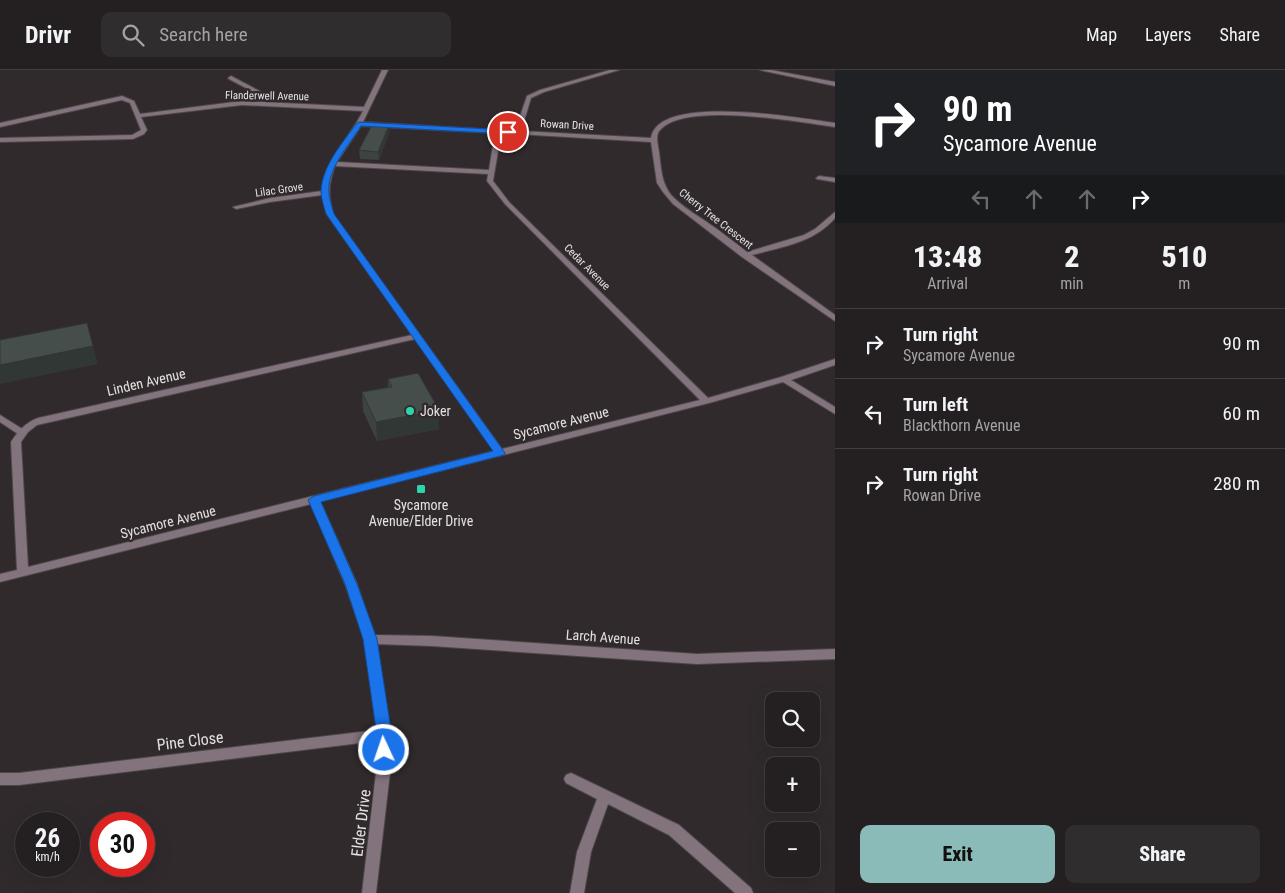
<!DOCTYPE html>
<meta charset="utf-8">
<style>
:root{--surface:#242022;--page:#302d2f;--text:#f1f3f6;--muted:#a3a3a5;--line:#413e40;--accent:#8bbbb9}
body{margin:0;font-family:"Roboto Condensed",sans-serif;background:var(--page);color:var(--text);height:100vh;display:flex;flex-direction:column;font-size:19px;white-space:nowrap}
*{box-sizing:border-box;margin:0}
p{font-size:16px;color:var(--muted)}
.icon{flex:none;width:28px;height:28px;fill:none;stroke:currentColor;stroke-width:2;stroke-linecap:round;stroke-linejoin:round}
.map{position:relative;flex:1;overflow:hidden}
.panel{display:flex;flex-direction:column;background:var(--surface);width:450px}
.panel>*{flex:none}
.banner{background:#202124;color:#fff;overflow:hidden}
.tools{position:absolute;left:765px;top:622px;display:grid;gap:10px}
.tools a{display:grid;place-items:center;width:55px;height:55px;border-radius:10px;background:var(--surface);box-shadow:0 5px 20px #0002,0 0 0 1px var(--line);font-size:25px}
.speed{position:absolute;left:15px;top:742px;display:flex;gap:10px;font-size:25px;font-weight:700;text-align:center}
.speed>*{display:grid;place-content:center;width:65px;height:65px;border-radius:50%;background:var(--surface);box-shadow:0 5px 20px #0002,0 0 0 1px var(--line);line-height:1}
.speed small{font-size:12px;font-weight:400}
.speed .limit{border:8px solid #d22;background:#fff;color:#111}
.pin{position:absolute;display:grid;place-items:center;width:42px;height:42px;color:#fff;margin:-21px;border:2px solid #fff;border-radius:50%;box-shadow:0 1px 5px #0007}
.me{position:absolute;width:55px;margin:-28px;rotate:357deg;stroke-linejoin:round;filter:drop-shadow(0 0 4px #0008)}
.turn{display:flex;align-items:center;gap:18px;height:105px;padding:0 25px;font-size:22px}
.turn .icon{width:65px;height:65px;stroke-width:2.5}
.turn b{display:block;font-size:35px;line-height:42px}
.lanes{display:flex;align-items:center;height:48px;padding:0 25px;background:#0003;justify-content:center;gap:25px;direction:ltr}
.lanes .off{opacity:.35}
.eta{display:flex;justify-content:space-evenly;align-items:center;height:85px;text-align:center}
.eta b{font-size:30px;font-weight:800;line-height:35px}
.button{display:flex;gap:10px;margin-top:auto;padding:10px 25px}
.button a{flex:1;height:58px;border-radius:10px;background:var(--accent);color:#111;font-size:20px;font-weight:800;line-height:58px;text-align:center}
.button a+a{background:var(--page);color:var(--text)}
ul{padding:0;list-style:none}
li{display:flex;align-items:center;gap:15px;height:70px;padding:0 25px;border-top:1px solid var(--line)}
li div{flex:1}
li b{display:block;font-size:19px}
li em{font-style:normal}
header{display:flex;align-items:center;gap:30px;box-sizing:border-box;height:70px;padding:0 25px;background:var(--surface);border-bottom:1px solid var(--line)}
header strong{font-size:24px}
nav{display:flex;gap:28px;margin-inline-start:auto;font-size:18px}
.search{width:350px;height:45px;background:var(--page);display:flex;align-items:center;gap:12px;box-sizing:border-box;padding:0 18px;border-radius:10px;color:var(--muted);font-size:19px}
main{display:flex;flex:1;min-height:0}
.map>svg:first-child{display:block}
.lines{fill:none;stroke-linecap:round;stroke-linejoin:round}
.lane-casing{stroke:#4d474a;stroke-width:2}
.street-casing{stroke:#4d474a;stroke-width:2}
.lane{fill:#83737c;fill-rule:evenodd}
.street{fill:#83737c;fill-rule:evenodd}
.wall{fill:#3c4340}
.shaded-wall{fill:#313734}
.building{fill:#464e4b;stroke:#313734}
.route{fill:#1a73e8;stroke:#114b97}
.poi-dot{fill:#2cd5ab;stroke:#302a2d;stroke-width:2}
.labels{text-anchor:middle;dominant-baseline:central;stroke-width:5;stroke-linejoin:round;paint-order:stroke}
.far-street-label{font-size:11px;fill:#e4e0e2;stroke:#302a2d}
.street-label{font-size:14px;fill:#e4e0e2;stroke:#302a2d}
.poi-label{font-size:14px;fill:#e4e0e2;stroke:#302a2d;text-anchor:start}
.near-street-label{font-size:16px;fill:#e4e0e2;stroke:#302a2d}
</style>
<header>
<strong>Drivr</strong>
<div class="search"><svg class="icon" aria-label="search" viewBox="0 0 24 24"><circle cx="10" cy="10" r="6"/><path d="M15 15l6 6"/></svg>Search here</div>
<nav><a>Map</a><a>Layers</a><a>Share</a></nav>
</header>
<main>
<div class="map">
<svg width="835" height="823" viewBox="0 0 835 823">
<rect width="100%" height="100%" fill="#302a2d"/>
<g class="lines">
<g class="lane-casing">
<path id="lane" d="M0,345l24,15 2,2 -2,2h-6l-18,-12z
M571,703l108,52 72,63 2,5h-18l-66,-58 -61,-31 -17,48 -7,41h-14l7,-41 20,-53 -31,-16 -2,-4 2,-4z"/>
</g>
<g class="street-casing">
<path id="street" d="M382,0h6l-25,52 152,9 12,-35 13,-6 70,-20h9l-75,22 -13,6 -10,33 130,7c7,-46 152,-19 184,-15v4c-36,-5 -150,-26 -175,3 -5,5 -2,15 -1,22 2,15 2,30 12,43 11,12 26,20 40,30 12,8 24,18 36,27l57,-17 11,-6 20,-17v6c-21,25 -54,29 -83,37l83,60v6l-93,-64 -69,-53 -10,-12 -6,-9 -6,-41 -150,-9 -8,48 16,21 199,196 73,-21 54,-18v6l-44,15 44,27v7l-52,-32 -74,21 -389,98 37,83 17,51 58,1 265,18 138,-5v10l-138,5 -265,-18 -55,-2 13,91 1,29 -15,129h-14l15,-129v-23l-358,44h-19v-12h19l358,-43 -13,-91 -19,-55 -34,-80 -311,78v-8l17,-4 -6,-128c7,-11 15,-20 27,-24l374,-83 -85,-121 -5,-19 -52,7 -34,7 -3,-2 37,-9 52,-7c3,-30 28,-54 41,-80l-121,-6 -101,12 6,13 -3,4 -11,5 -133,3v-4l132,-3 9,-5 -11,-27 -8,-3 -122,27v-4l122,-27 12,5 6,13 102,-13 16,1 3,-6 -32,-17 -1,-1 3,-2 34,18 2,3 -4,5 101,5zM361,56l134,7 -6,37 -152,-8zM335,96l153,8 -1,7 18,23 195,196 -198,49 -169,-235c-5,-21 -5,-28 2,-48zM415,269l79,112 -466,116 -7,-125 7,-10 9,-7z
M760,0h11l64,12v4z
M819,106l16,2v4l-18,-3 -1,-1z"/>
</g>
<use href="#lane" class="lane"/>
<use href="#street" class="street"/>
</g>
<path class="wall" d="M390,61l-11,29 -19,-1 -1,-9z
M388,309l51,31v19l-62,12 -14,-30 -1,-19 26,-5z"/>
<path class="shaded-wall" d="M390,53v8l-11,29 -1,-8z
M93,276l5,18 -98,20v-19z
M439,340v19l-62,12 -1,-19z"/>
<path class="building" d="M373,53h17l-12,29 -19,-2z
M87,253l6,23 -93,19v-25z
M418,303l21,37 -63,12 -14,-30 30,-5 -4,-8z"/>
<path class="route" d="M359,52l149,8 3,2 -3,2 -147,-8c-12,19 -35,44 -32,68 1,7 3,13 5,20l171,239 -1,2 -183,47 36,82 20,55 15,97v14l-3,5 -5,1 -5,-1 -2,-5v-14l-14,-97 -18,-55 -37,-84 6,-4 179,-45 -167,-237c-2,-7 -5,-16 -5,-23 1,-25 22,-49 36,-68z"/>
<g class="poi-dot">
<circle cx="410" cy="341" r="5"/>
<rect x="416" y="414" width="10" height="10" rx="2.5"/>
</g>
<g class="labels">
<g class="far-street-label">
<text transform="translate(267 26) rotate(1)">Flanderwell Avenue</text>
<text transform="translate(567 55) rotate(3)">Rowan Drive</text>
<text transform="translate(279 120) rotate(-8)">Lilac Grove</text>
<text transform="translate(716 149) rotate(38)">Cherry Tree Crescent</text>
<text transform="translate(587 197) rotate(45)">Cedar Avenue</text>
</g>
<g class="street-label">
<text transform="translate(146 312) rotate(-13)">Linden Avenue</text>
<text transform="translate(561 353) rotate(-14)">Sycamore Avenue</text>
<text transform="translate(168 452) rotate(-14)">Sycamore Avenue</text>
<text transform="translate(603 567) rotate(4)">Larch Avenue</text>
</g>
<g class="poi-label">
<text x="420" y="341">Joker</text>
<text x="421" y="435" text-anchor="middle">Sycamore<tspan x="421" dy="16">Avenue/Elder Drive</tspan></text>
</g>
<g class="near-street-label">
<text transform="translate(190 671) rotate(-7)">Pine Close</text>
<text transform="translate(361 753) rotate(-83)">Elder Drive</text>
</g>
</g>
</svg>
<div class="tools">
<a><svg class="icon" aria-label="search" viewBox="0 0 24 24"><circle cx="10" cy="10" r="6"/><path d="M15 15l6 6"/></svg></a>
<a>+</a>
<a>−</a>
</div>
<div class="speed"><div>26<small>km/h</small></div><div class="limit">30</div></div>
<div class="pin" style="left:508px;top:62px;background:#d93025"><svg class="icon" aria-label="arrive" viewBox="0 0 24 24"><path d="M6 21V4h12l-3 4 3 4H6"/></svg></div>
<svg class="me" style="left:384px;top:680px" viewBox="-20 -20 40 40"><circle r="17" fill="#1a73e8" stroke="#fff" stroke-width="3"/><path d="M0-11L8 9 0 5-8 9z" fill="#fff"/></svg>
</div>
<section class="panel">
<div class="banner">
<div class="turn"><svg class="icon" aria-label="right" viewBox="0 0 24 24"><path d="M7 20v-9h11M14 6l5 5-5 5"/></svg><div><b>90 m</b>Sycamore Avenue</div></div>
<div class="lanes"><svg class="icon off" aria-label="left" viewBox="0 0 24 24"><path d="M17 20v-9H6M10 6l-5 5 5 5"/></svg><svg class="icon off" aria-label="ahead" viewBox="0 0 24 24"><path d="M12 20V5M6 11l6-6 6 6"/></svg><svg class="icon off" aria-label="ahead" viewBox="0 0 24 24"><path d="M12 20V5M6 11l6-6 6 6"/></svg><svg class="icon" aria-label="right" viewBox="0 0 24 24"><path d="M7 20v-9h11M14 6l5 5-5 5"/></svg></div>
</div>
<div class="eta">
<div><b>13:48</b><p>Arrival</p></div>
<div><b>2</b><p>min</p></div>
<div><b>510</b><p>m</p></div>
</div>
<ul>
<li><svg class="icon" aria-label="right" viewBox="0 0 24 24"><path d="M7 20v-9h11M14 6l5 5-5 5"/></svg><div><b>Turn right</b><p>Sycamore Avenue</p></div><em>90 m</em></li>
<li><svg class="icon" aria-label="left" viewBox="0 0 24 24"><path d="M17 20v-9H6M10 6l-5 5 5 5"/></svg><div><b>Turn left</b><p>Blackthorn Avenue</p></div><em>60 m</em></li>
<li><svg class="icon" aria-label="right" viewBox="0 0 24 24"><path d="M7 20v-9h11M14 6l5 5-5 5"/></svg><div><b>Turn right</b><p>Rowan Drive</p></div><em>280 m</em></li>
</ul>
<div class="button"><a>Exit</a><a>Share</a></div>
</section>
</main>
